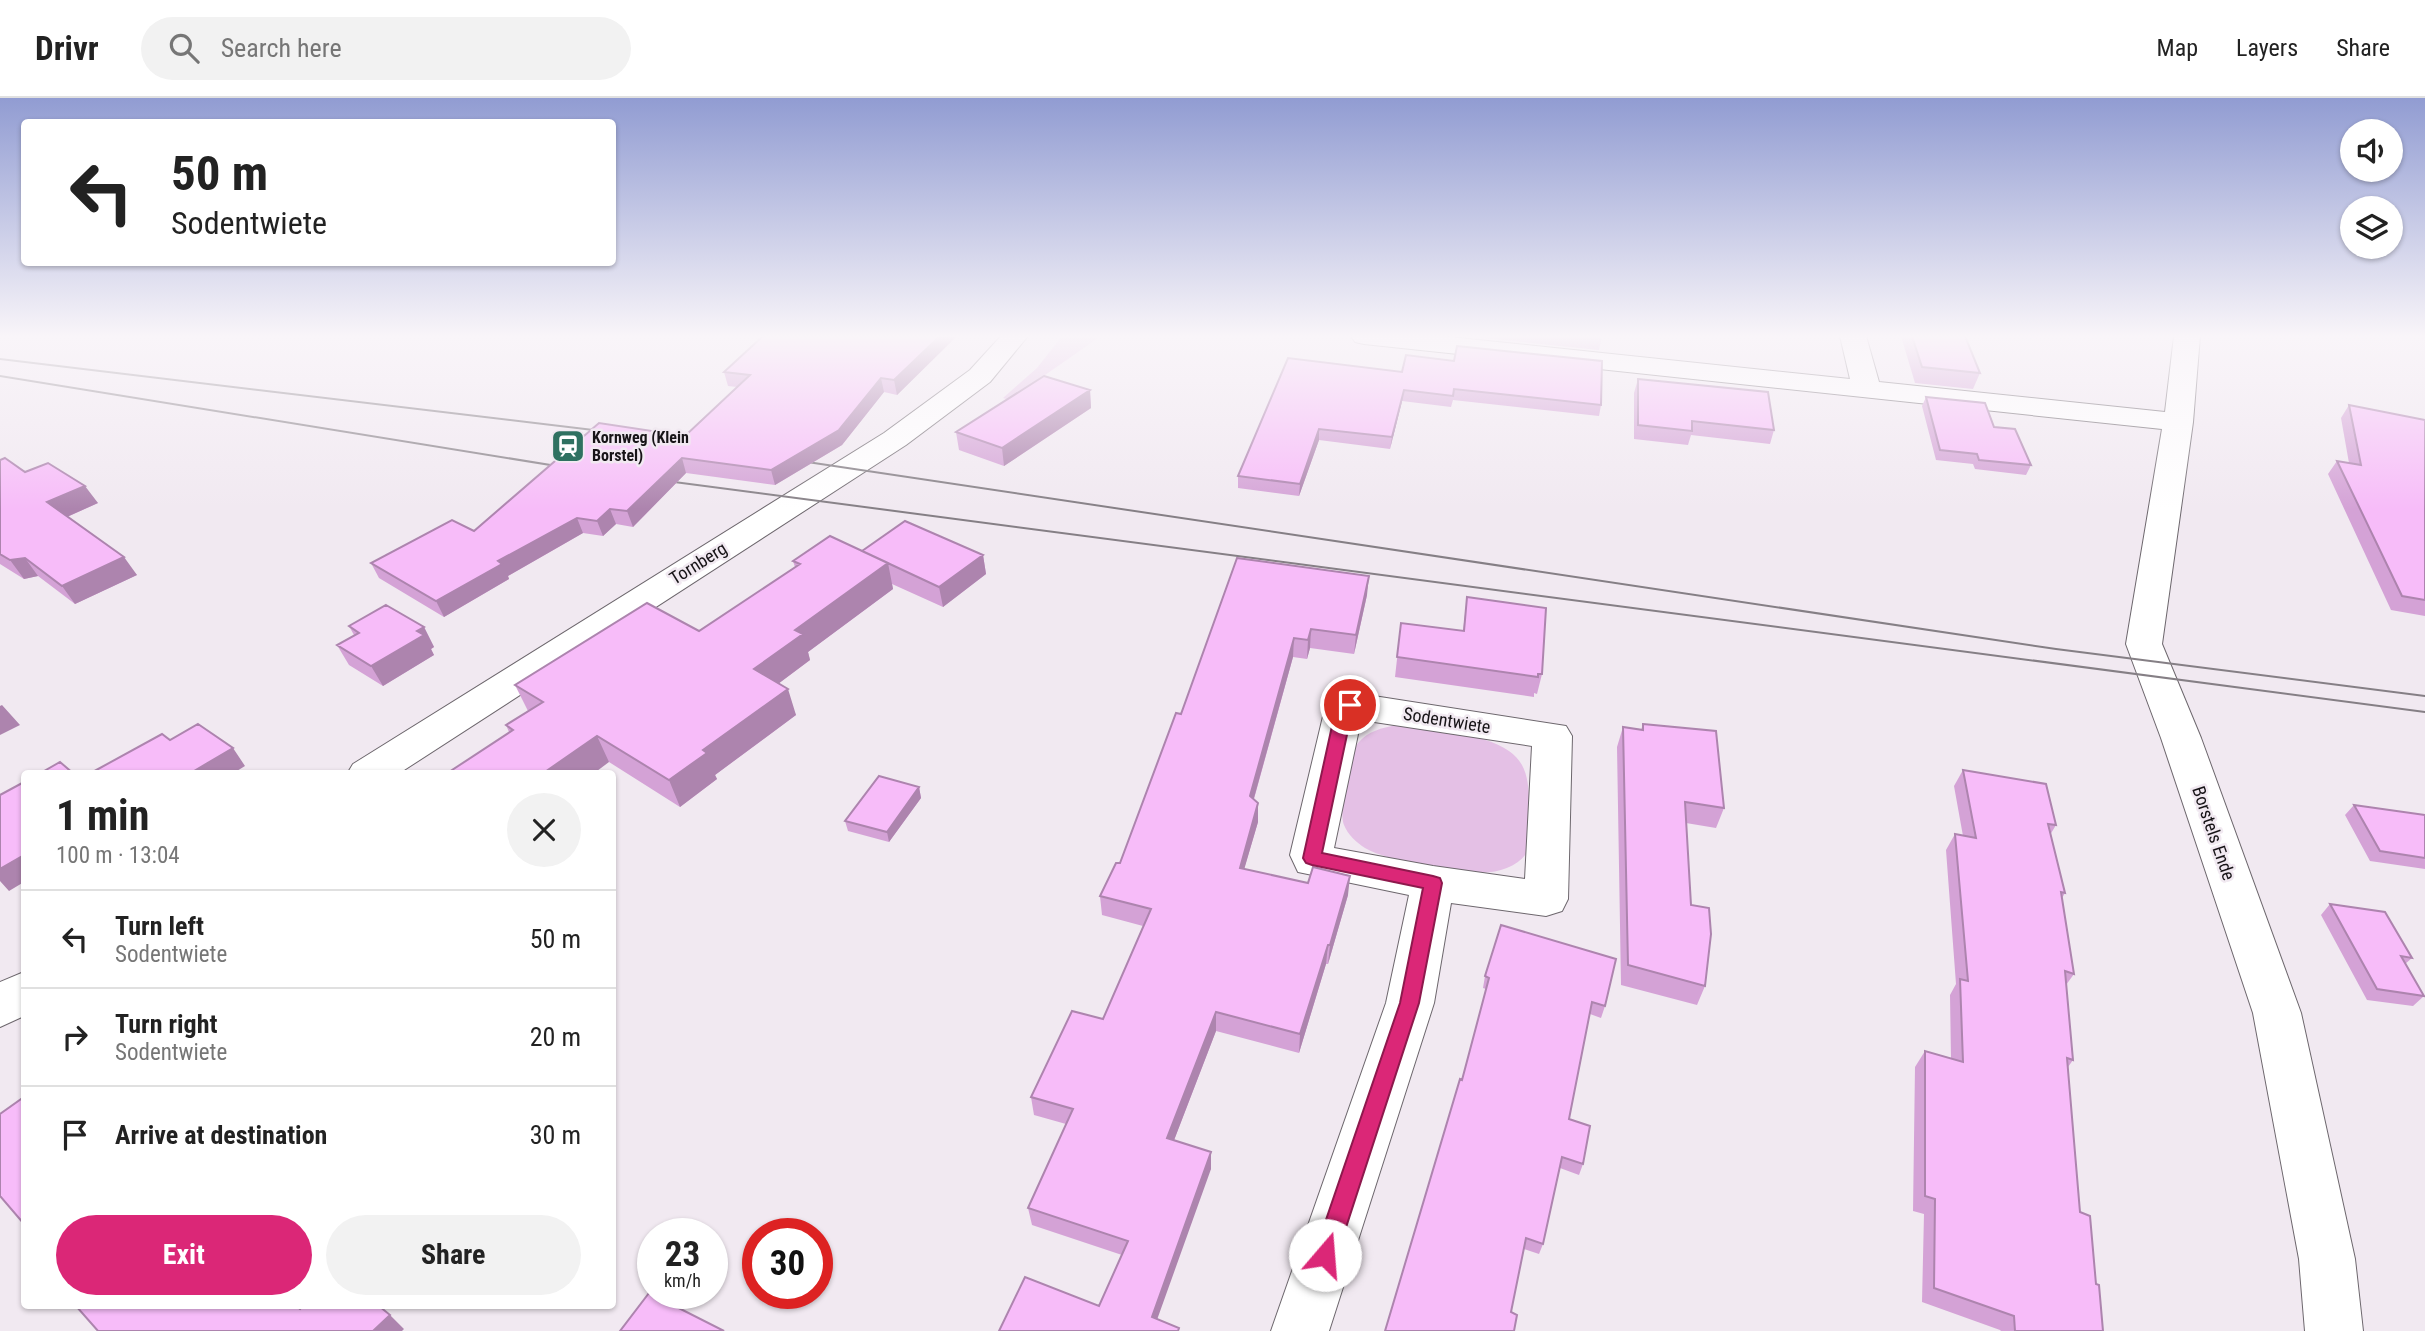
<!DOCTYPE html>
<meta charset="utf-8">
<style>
:root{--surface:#fff;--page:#f2f2f2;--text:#222;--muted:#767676;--line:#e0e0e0;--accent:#db2777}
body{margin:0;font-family:"Roboto Condensed",sans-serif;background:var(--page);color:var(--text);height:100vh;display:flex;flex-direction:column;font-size:26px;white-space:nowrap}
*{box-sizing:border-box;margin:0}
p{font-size:23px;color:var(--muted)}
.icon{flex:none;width:38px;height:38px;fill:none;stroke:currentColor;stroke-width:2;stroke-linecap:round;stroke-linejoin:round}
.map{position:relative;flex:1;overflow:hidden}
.drawer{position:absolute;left:21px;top:672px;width:595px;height:539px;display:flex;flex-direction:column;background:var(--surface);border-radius:7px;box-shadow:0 2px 5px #0004}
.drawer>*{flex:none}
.hud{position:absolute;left:21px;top:21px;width:595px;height:147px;border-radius:7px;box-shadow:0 2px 5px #0004;background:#fff;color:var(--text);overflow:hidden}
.tools{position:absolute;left:2340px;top:21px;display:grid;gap:14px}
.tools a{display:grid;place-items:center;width:63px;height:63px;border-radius:50%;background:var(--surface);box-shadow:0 2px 5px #0004;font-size:35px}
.speed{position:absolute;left:637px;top:1120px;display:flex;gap:14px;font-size:35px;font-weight:700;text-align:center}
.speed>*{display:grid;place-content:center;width:91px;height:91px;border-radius:50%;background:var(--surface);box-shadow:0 2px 5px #0004;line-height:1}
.speed small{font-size:18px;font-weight:400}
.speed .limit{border:10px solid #d22;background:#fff;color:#111}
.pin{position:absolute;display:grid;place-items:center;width:60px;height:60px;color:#fff;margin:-30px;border:4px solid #fff;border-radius:50%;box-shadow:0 2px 7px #0007}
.me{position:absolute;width:77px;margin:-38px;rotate:18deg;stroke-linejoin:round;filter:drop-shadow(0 0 5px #0008)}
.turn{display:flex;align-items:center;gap:24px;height:147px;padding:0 35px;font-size:32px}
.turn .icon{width:91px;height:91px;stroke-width:2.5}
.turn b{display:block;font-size:49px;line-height:60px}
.round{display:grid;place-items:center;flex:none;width:74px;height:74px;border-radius:37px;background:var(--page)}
.headline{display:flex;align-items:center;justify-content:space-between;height:119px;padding:0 35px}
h1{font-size:42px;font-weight:700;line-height:52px}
.action{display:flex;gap:14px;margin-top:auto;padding:14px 35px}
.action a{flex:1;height:80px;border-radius:42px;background:var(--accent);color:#fff;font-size:28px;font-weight:700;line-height:80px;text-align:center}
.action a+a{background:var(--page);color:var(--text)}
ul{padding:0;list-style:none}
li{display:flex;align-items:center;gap:21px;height:98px;padding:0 35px;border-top:2px solid var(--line)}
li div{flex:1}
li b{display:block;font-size:26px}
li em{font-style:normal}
header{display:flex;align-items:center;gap:42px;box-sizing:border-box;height:98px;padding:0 35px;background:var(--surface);border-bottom:2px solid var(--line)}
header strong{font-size:33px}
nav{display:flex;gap:38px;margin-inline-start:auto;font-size:24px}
.search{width:490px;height:63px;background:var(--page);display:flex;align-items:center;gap:18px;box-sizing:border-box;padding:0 24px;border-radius:38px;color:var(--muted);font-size:26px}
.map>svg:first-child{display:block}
.green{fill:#e4c0e5}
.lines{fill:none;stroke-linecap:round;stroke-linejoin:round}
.minor-casing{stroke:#6d676d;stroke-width:2}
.minor{fill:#fff;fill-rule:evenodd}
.tram{stroke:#857f85;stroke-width:2}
.wall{fill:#d4a2d6}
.shaded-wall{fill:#ad84ae}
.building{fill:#f7bcf9;stroke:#ad84ae;stroke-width:2}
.route{fill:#db2777;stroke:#8e194d;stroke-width:2}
.labels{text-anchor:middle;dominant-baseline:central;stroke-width:5;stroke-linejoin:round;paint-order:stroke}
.far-poi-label{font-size:16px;font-weight:bold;fill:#171417;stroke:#f1e9f1;text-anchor:start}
.street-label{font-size:18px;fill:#171417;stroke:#f1e9f1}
</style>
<header>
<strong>Drivr</strong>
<div class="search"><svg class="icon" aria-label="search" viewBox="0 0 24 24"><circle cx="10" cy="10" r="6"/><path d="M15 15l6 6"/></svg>Search here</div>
<nav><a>Map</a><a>Layers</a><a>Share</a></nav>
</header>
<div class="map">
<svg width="2425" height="1233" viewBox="0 0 2425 1233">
<rect width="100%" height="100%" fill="#f1e9f1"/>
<path class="green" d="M1062,238h39l-92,64 -6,-2 34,-30z
M1396,627c31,2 87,8 113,26 20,14 19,34 21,56 0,12 4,27 1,37 -7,23 -36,31 -57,28 -32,-5 -82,-9 -109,-24 -9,-6 -17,-13 -21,-23 -6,-13 5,-71 14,-82 10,-12 24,-15 38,-18z"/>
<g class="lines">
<g class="minor-casing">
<path id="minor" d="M1001,238h27l-38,46 -84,63 -508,329h-51l6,-10 531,-331 86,-63z
M1351,238h89l410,43 -10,-43h26l13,46 286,30 9,-76h26l-7,86 -31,222 39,94 100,275 54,246 8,72h-58l-6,-72 -46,-246 -92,-275 -35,-94 36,-215 -798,-85 -9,-2z
M1348,594l218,34 6,10 -4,163 -6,12 -16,5 -95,-13 -17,100 -105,328h-58l115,-328 23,-108 -111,-23 -8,-17 35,-147 9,-12zM1361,622l171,26 -7,133 -92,-13 -99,-18z
M24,874v44l-24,11v-45z"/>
</g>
<use href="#minor" class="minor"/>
<path class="tram" d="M0,261l610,73
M0,278l569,92
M794,362l1262,189 369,47
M659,382l1766,232"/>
</g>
<path class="wall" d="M763,238h194l-60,59 -13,-3 -42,53 -67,40 -89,-12 -53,54 -17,-3 -13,12 -20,-3 -75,43 1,3 -65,38 -65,-39 -8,-15 103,-32 211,-95 52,-49 -9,-1 -4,-14z
M1465,238h137l-3,14z
M1901,238h64l15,37 -7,16 -58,-6z
M1288,260l313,47 -2,11 -146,-16 -2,7 -49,-6 -12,48 -71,-9 -20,56 -61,-8v-12z
M1638,281l136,51 -4,14 -79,-9 -3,10 -54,-6v-46z
M1090,292l1,18 -87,58 -45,-16 -3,-18z
M1926,299l68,30 37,38 -5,10 -51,-6 -2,-5 -37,-4 -14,-54z
M2349,307l76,15v196l-34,-6 -63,-136 9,-13 12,2 -8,-45z
M0,362l98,43 -31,14 70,58 -62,29 -37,-28 -14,3 -24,-15z
M862,453l121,4 3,19 -43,33 -51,-23 1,5 -85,63 2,8 -31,23 17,32 -81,60 2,4 -37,28 -71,-45 -100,-30 -3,-7 22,-14 -13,-26 184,-54 96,-64 -2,-6z
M1237,460l130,37 -13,59 -44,-6 -3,11 -14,-2 -39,142 4,4v19l-14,47 104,26 -20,69h-2l-27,89 -83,-22 -42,109 37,29 -112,137 23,-51 -90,-30 -4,-17 38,-84 -32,-9 -3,-18 72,-78 40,-93 -41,-11 -2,-19 20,-33 61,-149z
M1467,499l75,77 -5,20 -3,-1v4l-139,-20 6,-54 62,8z
M349,528l75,1 10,20 -3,2 3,6 -51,31 -34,-21 -12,-20 17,-10z
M1643,626l81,84 -8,20 -30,-5 5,82 14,81 -8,19 -76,-20 -4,-238 6,-20 18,3z
M1963,672l93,55 -6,10 15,58 -3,5 12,76 -8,11 7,75 -5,7 12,145 16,72 7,47h-102l-1,-1 -78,-28 2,-88 -11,-3 2,-144 10,-16 26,7 -1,-63 6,-11 -10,-134 9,-16 8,2 -9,-50z
M919,689l2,11 -32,44 -41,-11 -3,-10z
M2354,707l71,10v54l-55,-8 -25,-46z
M2330,806l82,54 -7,6 19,32 -11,10 -46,-6 -46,-85z
M1501,827l104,81 -4,12 -11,-4 -21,105 14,45 -4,11 -19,-7 -17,76 -4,10 -15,-5 -13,63 -49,-232 24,-91 -3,-1 2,-12z"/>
<path class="shaded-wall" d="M940,238h17l-60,59 -3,-15z
M881,280l3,14 -42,53 -67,40 -4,-15z
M1090,292l1,18 -87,58 -2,-18z
M1404,292l-2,11 -12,48 2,-12z
M1319,331v11l-20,56 1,-12z
M682,360l4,15 -53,54 -6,-16z
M85,388l13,17 -38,17 -13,-18z
M610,411l6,15 -13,12 -6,-15z
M577,420l6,15 -75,43 1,3 -65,38 -8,-16 62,-40z
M983,457l3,19 -43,33 -4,-20z
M124,459l13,18 -62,29 -13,-18z
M25,460l13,18 -14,3 -14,-19z
M888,465l5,26 -85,63 2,8 -48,36 -8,-27 41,-39z
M1369,478l-2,19 -13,59 2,-19z
M424,529l10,20 -3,2 3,6 -51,31 -12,-20z
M1311,531l-1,19 -3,11 1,-19z
M1294,540l-1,19 -44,159 1,-20z
M788,591l8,26 -81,60 2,4 -37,28 -11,-27 34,-30z
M2,607l18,20 -20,10v-29z
M597,638l12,26 -16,12h-51z
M233,650l12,18 -13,8h-43z
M919,689l2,11 -32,44 -2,-10z
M1258,705v19l-19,65 1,-19z
M24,757v27l-15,9 -9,-10v-12z
M1350,778l-2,19 -20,69 2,-19z
M1328,847l-2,19 -27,89 1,-19z
M1216,914v19l-48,125 -1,-18z
M1211,1054v17l-58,162 -1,-14z
M390,1217l14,14 -2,2h-29z"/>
<path class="building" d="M763,238h177l-46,44 -13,-2 -42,52 -68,40 -89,-12 -55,53 -17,-2 -13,12 -20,-3 -79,43 4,3 -66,37 -65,-38 81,-43 22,11 125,-108 86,13 65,-61 -26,-3z
M1912,238h53l15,37 -58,-6z
M1457,248l145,15 -1,44 -147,-16 -1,7 -49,-6 -12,47 -73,-8 -19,55 -62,-8 50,-118 114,14 4,-17 48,6z
M1044,278l46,14 -88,58 -46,-16z
M1638,281l130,13 6,38 -82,-9v10l-54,-6z
M1926,299l59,6 9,24 21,2 16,36 -52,-5 -2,-6 -37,-4z
M2349,307l76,15v180l-23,-4 -65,-135 24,4z
M5,360l20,14 23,-9 37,23 -38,16 77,55 -62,29 -37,-28 -15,2 -10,-6v-94z
M905,423l78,34 -44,32 -77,-36z
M830,438l58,27 -93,67 8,4 -49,35 34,20 -85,61 4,3 -38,27 -72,-44 -55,38h-96l67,-44 -7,-5 37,-23 -28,-17 132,-82 52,28 101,-67 -7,-3z
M1237,460l132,18 -13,59 -45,-6 -3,11 -14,-2 -44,158 8,7 -18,65 68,15 5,-16 37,9 -20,69h-2l-28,89 -84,-22 -49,126 44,14 -59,165 27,11 -1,3h-179l26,-54 74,29 29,-65 -100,-33 45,-99 -42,-12 41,-86 31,8 48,-110 -51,-13 16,-33h4l56,-150 5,1z
M1467,499l79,11 -4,66h-4v3l-141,-20 4,-34 63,8z
M386,507l38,22 -7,4 7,4 -53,31 -34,-21 22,-12 -10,-7z
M198,626l35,24 -44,26h-100l73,-40 8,6z
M1643,626l73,7 8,77 -39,-6 6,103 18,3 2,26 -6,52 -77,-21 -5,-238 20,3z
M60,664l14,12h-35z
M1963,672l83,14 10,41 -8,-1 17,69 -4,-1 13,82 -9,-3 8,89 -6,-2 13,154 10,4 6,68 3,1 4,46h-88l-1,-15 -80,-28 1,-89 -10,-3v-145l38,11 -3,-83 8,2 -13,-147 21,4z
M879,678l40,11 -32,45 -42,-11z
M24,684v73l-24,14v-74z
M2354,707l71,10v43l-45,-7z
M2330,806l55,8 27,46 -11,-2 23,40 -47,-7z
M1501,827l115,34 -11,47 -13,-4 -23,117 21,7 -7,38 -21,-7 -19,87 -17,-6 -15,74 6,3 -3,16h-129l75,-252 2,1 27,-102 -4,-2z
M24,999v127l-24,-28v-82z
M649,1195l75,38h-104z
M76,1208h220l4,3 3,-3h76l11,9 -17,16h-275z"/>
<linearGradient id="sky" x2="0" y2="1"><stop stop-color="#919cd2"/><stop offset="0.58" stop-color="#f9f5f9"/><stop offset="1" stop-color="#f9f5f9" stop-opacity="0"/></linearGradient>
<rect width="2425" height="411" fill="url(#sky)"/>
<path class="route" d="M1350,602l8,5 -6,6 -30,142 111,23 7,2 2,5 -23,120 -82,252 -4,8 -8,4 -8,-4 -3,-8 86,-252 23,-115 -111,-23 -6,-2 -3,-5 33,-150z"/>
<defs>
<g id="station-square" transform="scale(1.75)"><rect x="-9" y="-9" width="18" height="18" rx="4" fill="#2f7161" stroke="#f1e9f1"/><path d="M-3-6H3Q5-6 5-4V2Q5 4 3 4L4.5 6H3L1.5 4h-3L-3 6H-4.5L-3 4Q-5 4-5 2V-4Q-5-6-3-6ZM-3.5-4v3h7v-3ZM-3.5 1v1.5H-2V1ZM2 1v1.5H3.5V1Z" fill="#fff"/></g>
</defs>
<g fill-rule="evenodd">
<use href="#station-square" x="568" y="348"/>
</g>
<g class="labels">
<g class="far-poi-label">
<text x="592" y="339">Kornweg (Klein<tspan x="592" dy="18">Borstel)</tspan></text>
</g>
<g class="street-label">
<text transform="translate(698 465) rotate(-32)">Tornberg</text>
<text transform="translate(1447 622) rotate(9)">Sodentwiete</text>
<text transform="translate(2214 735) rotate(71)">Borstels Ende</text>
</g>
</g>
</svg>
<div class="tools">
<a><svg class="icon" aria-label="sound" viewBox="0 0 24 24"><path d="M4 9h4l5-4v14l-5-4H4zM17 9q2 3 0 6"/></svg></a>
<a><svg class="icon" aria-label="layers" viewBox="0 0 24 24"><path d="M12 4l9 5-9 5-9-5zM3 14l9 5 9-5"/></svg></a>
</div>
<div class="speed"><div>23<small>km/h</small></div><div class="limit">30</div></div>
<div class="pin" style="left:1350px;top:607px;background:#d93025"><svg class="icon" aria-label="arrive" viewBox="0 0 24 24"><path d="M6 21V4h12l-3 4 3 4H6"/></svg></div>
<svg class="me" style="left:1325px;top:1157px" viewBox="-20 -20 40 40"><circle r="19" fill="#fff"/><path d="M0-13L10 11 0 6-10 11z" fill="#db2777"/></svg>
<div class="hud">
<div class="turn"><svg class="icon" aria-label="left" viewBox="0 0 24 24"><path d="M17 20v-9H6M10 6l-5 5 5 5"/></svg><div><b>50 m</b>Sodentwiete</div></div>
</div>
<section class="drawer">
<div class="headline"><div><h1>1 min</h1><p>100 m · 13:04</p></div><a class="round"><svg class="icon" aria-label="close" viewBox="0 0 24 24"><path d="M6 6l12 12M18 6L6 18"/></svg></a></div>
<ul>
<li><svg class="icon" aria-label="left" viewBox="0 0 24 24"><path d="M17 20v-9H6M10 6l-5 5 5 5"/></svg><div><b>Turn left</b><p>Sodentwiete</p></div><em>50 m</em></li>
<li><svg class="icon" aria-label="right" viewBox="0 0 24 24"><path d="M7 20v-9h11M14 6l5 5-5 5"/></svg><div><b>Turn right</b><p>Sodentwiete</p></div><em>20 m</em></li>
<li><svg class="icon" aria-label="arrive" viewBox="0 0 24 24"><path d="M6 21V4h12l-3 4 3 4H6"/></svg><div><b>Arrive at destination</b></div><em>30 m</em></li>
</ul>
<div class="action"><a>Exit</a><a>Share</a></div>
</section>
</div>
